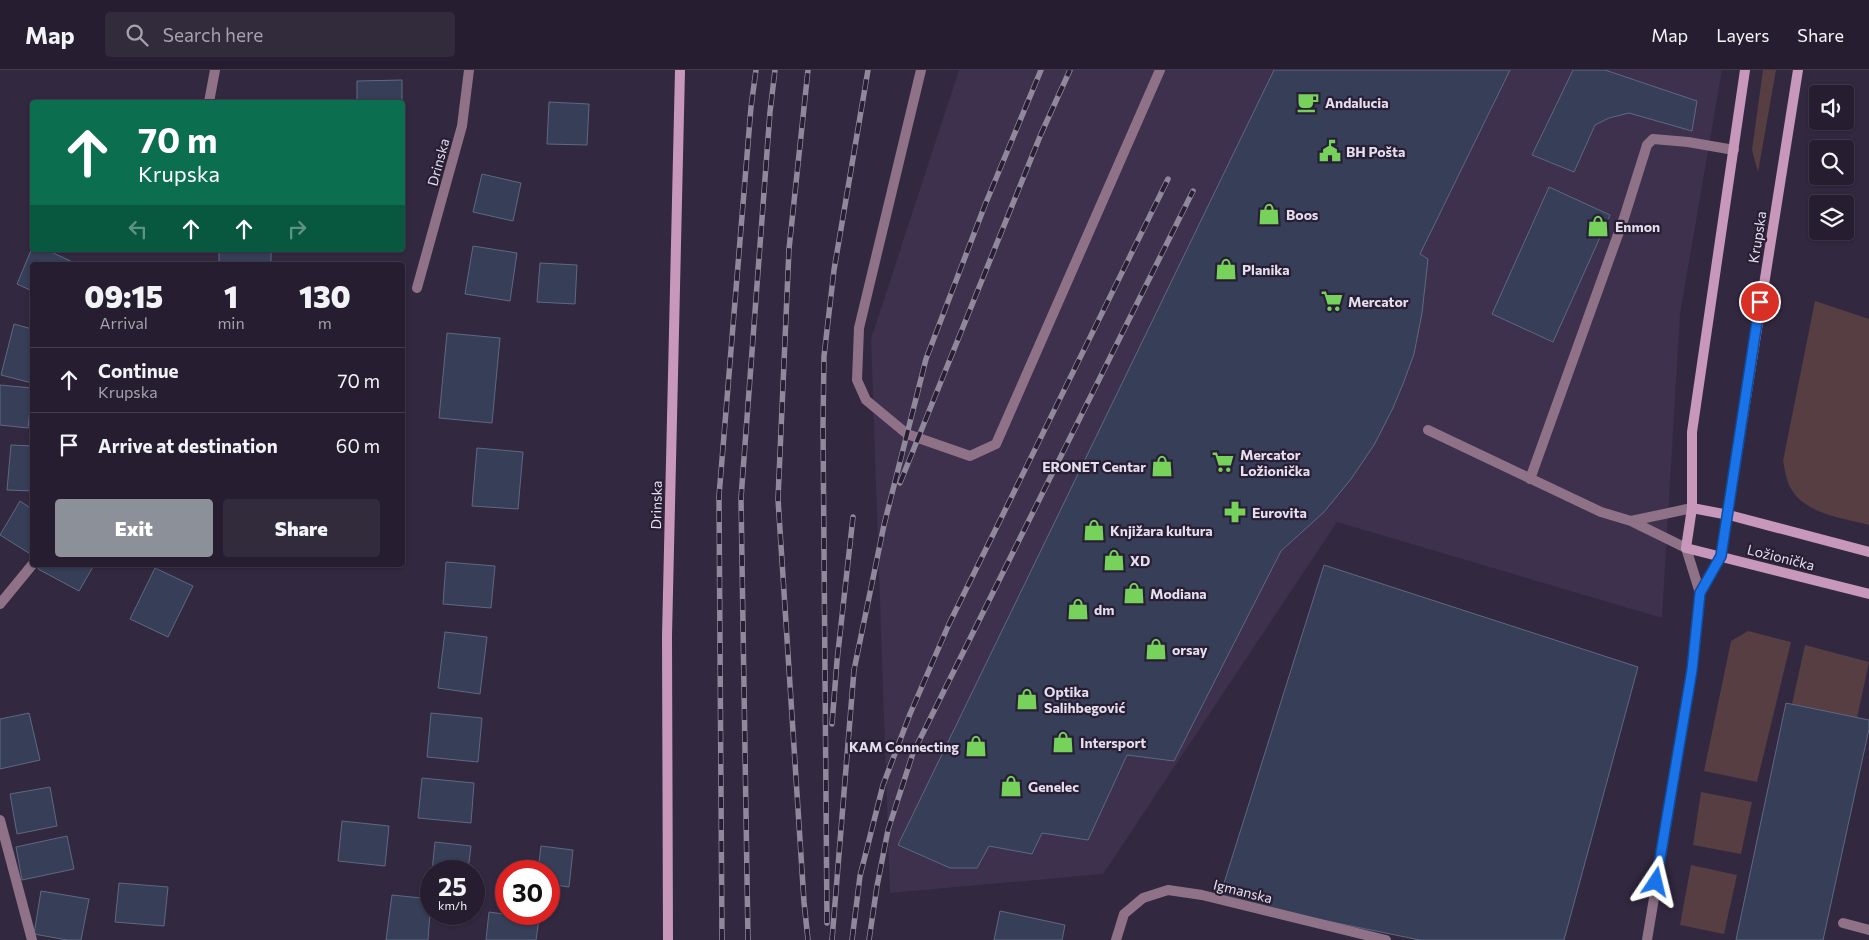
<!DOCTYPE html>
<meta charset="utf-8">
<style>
:root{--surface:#261e30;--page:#322b3c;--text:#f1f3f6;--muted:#a4a2ab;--line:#423c4c;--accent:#8c9099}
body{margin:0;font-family:Commissioner,sans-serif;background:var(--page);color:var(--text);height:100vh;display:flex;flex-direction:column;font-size:19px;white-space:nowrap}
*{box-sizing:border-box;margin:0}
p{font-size:16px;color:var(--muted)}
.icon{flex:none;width:28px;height:28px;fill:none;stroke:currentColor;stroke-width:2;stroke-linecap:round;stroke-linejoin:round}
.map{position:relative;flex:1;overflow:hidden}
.details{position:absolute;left:30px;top:192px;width:375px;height:305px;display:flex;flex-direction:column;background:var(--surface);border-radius:5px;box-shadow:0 1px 4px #0004,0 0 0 1px var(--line)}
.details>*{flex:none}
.guide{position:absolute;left:30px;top:30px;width:375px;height:152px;border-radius:5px;box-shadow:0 1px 4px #0004,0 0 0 1px var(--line);background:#0b6e4f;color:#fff;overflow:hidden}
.fabs{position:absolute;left:1809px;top:15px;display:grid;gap:10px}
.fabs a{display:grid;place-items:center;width:45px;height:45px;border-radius:5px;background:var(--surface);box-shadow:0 1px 4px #0004,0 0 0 1px var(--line);font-size:25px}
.speed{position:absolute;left:420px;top:790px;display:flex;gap:10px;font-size:25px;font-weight:700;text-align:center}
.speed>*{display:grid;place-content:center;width:65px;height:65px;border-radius:50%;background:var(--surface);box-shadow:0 1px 4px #0004,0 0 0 1px var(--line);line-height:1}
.speed small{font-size:12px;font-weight:400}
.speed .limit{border:8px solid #d22;background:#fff;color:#111}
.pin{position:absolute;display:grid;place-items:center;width:42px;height:42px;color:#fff;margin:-21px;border:2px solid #fff;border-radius:50%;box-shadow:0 1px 5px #0007}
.me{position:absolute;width:55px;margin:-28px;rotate:10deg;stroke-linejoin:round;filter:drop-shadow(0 0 4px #0008)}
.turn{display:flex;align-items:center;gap:18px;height:105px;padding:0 25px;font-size:22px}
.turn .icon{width:65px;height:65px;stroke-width:2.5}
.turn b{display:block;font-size:35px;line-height:42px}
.lanes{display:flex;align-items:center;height:48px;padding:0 25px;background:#0003;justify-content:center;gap:25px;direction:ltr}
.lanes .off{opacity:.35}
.eta{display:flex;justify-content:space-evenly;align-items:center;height:85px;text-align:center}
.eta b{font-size:30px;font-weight:800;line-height:35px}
.button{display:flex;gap:10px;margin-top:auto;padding:10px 25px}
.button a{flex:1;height:58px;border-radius:5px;background:var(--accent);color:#fff;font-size:20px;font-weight:800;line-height:58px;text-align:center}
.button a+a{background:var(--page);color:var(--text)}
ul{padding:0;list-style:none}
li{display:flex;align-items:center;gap:15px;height:65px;padding:0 25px;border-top:1px solid var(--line)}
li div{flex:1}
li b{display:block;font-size:19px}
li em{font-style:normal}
header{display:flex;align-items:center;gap:30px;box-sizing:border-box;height:70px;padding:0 25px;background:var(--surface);border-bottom:1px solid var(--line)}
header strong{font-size:24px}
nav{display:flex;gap:28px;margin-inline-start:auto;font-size:18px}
.search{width:350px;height:45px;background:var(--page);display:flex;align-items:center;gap:12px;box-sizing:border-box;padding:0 18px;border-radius:5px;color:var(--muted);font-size:19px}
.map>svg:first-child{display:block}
.built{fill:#3d314e}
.green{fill:#563e42}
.building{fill:#363e58;stroke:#5f6882}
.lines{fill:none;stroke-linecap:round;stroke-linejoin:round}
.lane{stroke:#8f7287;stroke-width:10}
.street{stroke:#8f7287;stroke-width:10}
.secondary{stroke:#c798ba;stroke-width:10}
.rail-casing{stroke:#90889b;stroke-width:5.5}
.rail{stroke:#281f35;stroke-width:4;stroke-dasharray:11;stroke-linecap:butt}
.route-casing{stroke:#114b97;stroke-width:12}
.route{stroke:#1a73e8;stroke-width:9}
.labels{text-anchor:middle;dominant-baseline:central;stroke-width:4.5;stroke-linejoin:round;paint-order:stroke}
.poi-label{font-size:14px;font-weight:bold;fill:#e4deed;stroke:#281f35;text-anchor:start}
.street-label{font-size:14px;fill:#e4deed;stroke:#281f35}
</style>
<header>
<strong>Map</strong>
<div class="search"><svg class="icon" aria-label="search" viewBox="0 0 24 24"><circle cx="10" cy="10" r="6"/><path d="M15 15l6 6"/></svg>Search here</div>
<nav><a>Map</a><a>Layers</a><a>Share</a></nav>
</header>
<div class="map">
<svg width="1869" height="870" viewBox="0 0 1869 870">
<rect width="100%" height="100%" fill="#322840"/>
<path class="built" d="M959,0h763l-42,244 -18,304 -325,-96 -234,352 -213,19 -19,-554z"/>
<path class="green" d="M1763,0h13l-18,102 -6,-22z
M1815,231l54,18v206c-26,-7 -65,-11 -79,-38 -4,-7 -5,-18 -7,-26z
M1748,561l43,11 -34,140 -53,-11 27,-130z
M1805,575l64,17 -17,80 -65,-15z
M1701,722l51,10 -11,52 -48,-9z
M1691,795l46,10 -13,59 -44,-9z"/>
<path class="building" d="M1274,0h236l-90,184 8,5 -6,54 -8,41 -11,30 -11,26 -18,35 -23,34 -27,33 -43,39 -107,210 -47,-6 -39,85 -46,-7 -10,21 -43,-8 -12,22h-27l-52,-23z
M1573,0h32l92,31 -5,30 -63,-18 -20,5 -14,7 -21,47 -42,-17z
M402,10v22h-45v-21z
M549,32l40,2 -2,41 -40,-1z
M482,104l39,9 -8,38 -40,-9z
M1549,117l61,28 -57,127 -61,-28z
M473,176l44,7 -7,48 -45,-7z
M32,178v2h15l32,15h-47v26l-15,-7z
M219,180h52v15h-52z
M540,193l37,2 -2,39 -38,-2z
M14,254l18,5v54l-31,-8z
M447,263l53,5 -8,85 -53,-5z
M0,315l32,3 -4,40 -28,-3z
M11,375l21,1v45l-25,-1z
M477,378l46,4 -5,57 -46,-3z
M20,431l12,8v46l-32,-20z
M446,492l49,4 -4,42 -48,-4z
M40,495h54l-15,26 -41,-22z
M1324,495l314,102 -74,273h-144l-201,-41z
M155,498l38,18 -25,51 -38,-18z
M445,562l42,5 -7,57 -42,-6z
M1786,633l83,17v9l-46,211h-87z
M29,643l11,47 -40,9v-50z
M431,643l51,5 -4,44 -51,-5z
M422,708l52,5 -3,40 -53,-5z
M50,717l7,39 -40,8 -7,-40z
M342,751l47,5 -4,40 -47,-5z
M67,766l7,33 -52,11 -6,-33z
M435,772l36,4 -3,25h-36z
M541,776l32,4 -4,37 -20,-3v-13h-11z
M119,813l49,4 -4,39 -49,-4z
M41,821l48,8 -8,41h-14l-33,-6z
M392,825l39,4 -3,41h-42z
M1000,841l65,14 -3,15h-68z
M489,842l50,7 -3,21h-50z"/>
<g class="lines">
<path class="lane" d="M921,0l-62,258 -2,52 9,20 41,34 63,22 26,-12 164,-374
M1428,360l173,82 30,9 55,27
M1530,409l94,-261 23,-73 6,-6 35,3 46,8
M1631,451l61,-13
M1116,870l8,-26 19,-16 25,-8 34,5 184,45"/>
<path class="street" d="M209,32l6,-32
M417,218l45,-162 7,-56
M1700,523l21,-37
M0,534l32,-39
M0,750l32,120
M1843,853l26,7
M1647,870l45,-270 6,-54 2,-23 -14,-45"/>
<path class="secondary" d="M1745,0l-53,362v76l-6,40 183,46
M1692,438l37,7 140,37
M1721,486l77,-486
M668,870l-1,-304 13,-566"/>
<g class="rail-casing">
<path id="rail" d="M900,413l141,-349 29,-64
M832,654l5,-63 16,-144
M827,853l-4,-497 1,-70 10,-86 34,-200
M722,870l-3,-444 32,-389 5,-37
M748,870l-7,-442 29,-386 5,-42
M808,870l-4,-38 -26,-403 11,-250 19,-179
M832,870l22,-270 30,-145 42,-166 59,-154 56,-135
M852,870l8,-64 23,-91 27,-71 39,-90 219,-445
M869,870l8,-54 11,-56 25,-77 280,-562"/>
</g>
<use href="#rail" class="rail"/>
</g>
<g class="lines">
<g class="route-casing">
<path id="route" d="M1656,812l36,-212 8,-77 21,-37 39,-254"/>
</g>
<use href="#route" class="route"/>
</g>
<defs>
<g id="cafe-bare" transform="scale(1.725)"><path d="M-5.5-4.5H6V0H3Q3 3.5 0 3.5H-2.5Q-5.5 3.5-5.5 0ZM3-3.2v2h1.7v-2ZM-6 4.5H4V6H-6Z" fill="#76d25a" stroke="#281f35" stroke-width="2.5" paint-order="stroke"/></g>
<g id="civic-bare" transform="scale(1.725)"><path d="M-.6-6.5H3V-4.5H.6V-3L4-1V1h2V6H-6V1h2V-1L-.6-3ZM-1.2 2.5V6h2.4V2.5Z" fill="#76d25a" stroke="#281f35" stroke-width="2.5" paint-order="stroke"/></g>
<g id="shop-bare" transform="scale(1.725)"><path d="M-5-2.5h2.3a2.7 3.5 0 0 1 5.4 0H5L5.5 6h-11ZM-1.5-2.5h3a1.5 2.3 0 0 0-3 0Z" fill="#76d25a" stroke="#281f35" stroke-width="2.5" paint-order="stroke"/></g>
<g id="supermarket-bare" transform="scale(1.725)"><path d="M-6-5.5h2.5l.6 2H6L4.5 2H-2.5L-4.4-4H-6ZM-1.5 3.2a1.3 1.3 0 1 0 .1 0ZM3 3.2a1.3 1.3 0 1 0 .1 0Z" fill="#76d25a" stroke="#281f35" stroke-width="2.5" paint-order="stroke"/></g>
<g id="pharmacy-bare" transform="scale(1.725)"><path d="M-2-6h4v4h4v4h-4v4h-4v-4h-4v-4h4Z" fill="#76d25a" stroke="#281f35" stroke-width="2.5" paint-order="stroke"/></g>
</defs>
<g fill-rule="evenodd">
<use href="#cafe-bare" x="1308" y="32"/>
<use href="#civic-bare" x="1330" y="81"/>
<use href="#shop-bare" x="1269" y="144"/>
<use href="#shop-bare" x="1598" y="156"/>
<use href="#shop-bare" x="1226" y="199"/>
<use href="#supermarket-bare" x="1332" y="231"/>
<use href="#supermarket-bare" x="1223" y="392"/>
<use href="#shop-bare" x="1162" y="396"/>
<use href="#pharmacy-bare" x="1235" y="442"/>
<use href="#shop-bare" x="1094" y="460"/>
<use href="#shop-bare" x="1114" y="490"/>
<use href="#shop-bare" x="1134" y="523"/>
<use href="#shop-bare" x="1078" y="539"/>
<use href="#shop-bare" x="1156" y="579"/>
<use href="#shop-bare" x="1027" y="629"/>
<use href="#shop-bare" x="1063" y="672"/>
<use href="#shop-bare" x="976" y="676"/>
<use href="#shop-bare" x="1011" y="716"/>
</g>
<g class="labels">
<g class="poi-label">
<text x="1325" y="32">Andalucia</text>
<text x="1346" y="81">BH Pošta</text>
<text x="1286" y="144">Boos</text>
<text x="1615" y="156">Enmon</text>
<text x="1242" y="199">Planika</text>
<text x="1348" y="231">Mercator</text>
<text x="1240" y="384">Mercator<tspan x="1240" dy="16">Ložionička</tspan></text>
<text x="1146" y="396" text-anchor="end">ERONET Centar</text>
<text x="1252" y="442">Eurovita</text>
<text x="1110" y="460">Knjižara kultura</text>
<text x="1130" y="490">XD</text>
<text x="1150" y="523">Modiana</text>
<text x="1094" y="539">dm</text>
<text x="1172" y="579">orsay</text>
<text x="1044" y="621">Optika<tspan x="1044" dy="16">Salihbegović</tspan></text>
<text x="1080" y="672">Intersport</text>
<text x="959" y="676" text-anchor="end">KAM Connecting</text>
<text x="1028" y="716">Genelec</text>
</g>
<g class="street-label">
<text transform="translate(438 92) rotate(-75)">Drinska</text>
<text transform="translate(1757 167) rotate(-81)">Krupska</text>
<text transform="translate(656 435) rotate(-89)">Drinska</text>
<text transform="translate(1781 487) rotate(14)">Ložionička</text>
<text transform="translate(1243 821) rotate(14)">Igmanska</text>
</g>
</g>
</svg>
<div class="fabs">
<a><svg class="icon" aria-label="sound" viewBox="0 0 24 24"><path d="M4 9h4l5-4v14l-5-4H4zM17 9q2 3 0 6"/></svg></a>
<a><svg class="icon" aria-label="search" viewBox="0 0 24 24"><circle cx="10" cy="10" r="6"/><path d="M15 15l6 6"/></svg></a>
<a><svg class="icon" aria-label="layers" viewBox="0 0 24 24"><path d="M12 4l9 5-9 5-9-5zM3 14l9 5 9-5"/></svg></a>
</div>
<div class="speed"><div>25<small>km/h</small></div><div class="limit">30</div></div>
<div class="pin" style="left:1760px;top:232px;background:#d93025"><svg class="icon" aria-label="arrive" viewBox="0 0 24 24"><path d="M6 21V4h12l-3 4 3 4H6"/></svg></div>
<svg class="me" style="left:1656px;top:812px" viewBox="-20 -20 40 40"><path d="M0-17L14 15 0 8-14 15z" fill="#1a73e8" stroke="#fff" stroke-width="4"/></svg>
<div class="guide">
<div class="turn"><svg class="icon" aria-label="ahead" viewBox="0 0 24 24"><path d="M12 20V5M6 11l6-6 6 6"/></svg><div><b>70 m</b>Krupska</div></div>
<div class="lanes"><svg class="icon off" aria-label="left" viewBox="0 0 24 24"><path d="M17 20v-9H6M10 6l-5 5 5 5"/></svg><svg class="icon" aria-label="ahead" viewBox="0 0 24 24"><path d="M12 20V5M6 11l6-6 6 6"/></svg><svg class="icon" aria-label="ahead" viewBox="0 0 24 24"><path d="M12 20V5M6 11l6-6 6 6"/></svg><svg class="icon off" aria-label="right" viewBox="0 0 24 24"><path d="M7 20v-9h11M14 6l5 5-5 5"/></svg></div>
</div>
<section class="details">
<div class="eta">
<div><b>09:15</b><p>Arrival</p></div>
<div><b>1</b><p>min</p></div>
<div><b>130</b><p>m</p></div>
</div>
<ul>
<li><svg class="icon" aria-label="ahead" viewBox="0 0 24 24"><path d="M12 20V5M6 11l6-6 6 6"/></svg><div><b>Continue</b><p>Krupska</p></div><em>70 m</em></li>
<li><svg class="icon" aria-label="arrive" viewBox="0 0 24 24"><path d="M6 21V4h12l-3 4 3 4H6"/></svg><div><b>Arrive at destination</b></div><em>60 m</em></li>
</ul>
<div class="button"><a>Exit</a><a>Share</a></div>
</section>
</div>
